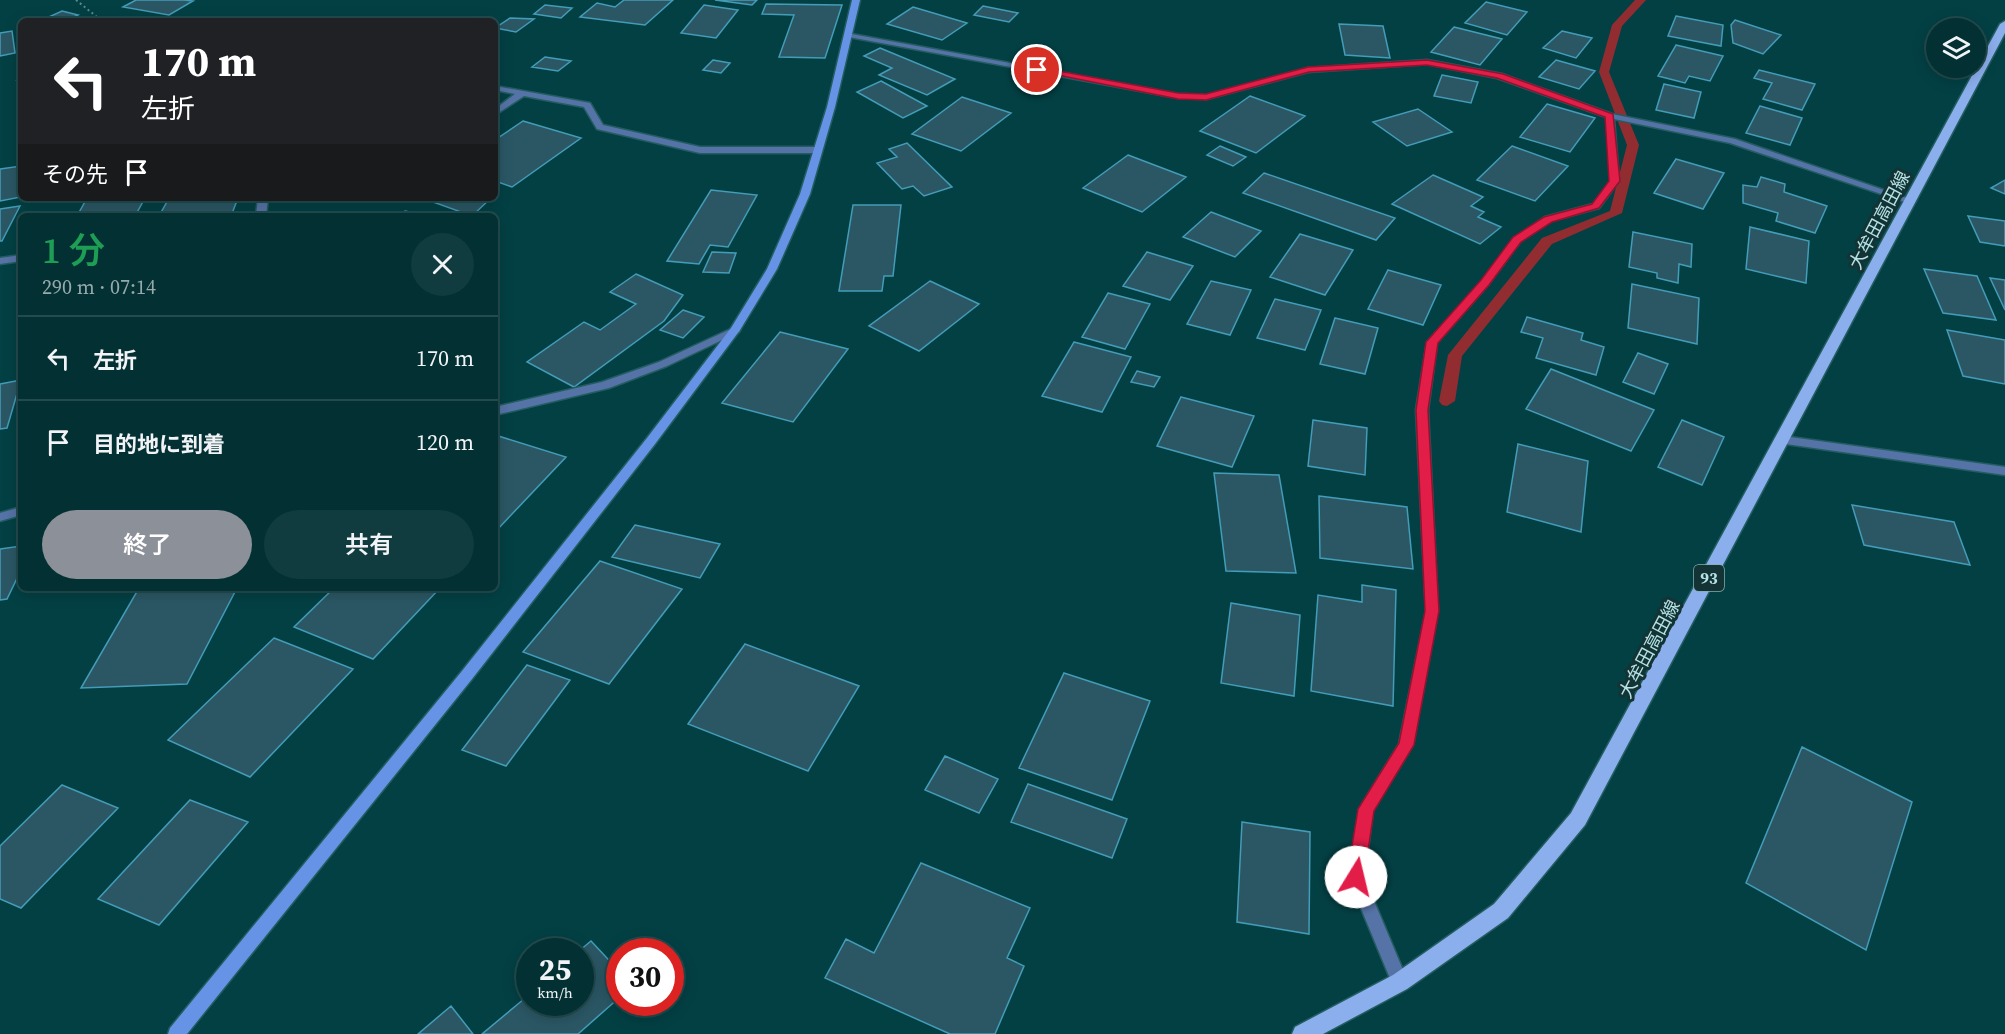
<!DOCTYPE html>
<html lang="ja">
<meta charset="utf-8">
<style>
:root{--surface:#023033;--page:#103c3f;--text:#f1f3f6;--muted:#96a9ac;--line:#234b4e;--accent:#8c9099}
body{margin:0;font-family:"Source Serif 4","Noto Sans JP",serif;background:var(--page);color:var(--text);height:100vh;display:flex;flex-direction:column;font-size:22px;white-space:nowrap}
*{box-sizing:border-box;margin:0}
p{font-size:20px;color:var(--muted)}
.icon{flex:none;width:33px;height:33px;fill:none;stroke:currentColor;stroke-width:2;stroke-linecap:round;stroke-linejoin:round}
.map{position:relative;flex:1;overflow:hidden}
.side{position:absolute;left:18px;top:213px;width:480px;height:378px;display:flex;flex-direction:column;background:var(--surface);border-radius:9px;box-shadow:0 3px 15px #0003,0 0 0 2px var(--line)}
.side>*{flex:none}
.guide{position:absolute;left:18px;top:18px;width:480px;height:183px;border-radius:9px;box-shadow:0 3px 15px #0003,0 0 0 2px var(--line);background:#202124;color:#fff;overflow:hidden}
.controls{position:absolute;left:1926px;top:18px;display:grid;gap:12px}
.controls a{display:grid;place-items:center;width:60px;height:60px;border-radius:50%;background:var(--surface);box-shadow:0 3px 15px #0003,0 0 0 2px var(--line);font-size:30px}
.speed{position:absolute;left:516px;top:938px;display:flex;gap:12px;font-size:30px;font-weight:700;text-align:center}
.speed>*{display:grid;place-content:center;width:78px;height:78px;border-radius:50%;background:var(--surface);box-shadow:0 3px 15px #0003,0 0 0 2px var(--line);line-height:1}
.speed small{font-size:15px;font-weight:400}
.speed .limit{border:9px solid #d22;background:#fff;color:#111}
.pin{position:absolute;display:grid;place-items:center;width:51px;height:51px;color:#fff;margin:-26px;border:3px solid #fff;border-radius:50%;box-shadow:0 2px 6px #0007}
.me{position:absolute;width:66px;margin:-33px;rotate:9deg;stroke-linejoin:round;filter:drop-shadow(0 0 4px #0008)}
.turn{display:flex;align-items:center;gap:21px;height:126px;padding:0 24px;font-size:27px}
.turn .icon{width:78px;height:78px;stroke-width:2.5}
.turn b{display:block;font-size:42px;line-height:51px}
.then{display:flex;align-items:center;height:57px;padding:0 24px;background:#0003;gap:12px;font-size:22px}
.round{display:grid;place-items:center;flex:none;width:63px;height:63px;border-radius:32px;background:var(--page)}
.overview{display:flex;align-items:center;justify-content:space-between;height:102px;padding:0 24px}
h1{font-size:36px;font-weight:600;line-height:45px;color:#1e9e55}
.action{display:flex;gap:12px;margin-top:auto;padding:12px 24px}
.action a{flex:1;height:69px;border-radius:36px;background:var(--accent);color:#fff;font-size:24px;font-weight:600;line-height:69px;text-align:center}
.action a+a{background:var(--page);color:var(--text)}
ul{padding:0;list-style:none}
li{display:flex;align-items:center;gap:18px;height:84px;padding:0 24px;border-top:2px solid var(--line)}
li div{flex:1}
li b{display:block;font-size:22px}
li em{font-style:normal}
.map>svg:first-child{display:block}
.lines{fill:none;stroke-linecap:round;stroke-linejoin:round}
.stream{fill:#912d31;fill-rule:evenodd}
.building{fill:#2b5765;stroke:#439cb8;stroke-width:1.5}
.street-casing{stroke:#235d61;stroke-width:3}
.secondary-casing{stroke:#235d61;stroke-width:3}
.primary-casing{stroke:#235d61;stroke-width:3}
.path{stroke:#568b8f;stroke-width:2;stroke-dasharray:2 3;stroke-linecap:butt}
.street{fill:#5673a7;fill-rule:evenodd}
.secondary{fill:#6693e5;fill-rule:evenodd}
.primary{fill:#8baeed;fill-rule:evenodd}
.route{fill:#e11d48;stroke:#92132f;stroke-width:1.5}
.labels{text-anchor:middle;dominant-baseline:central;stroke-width:6;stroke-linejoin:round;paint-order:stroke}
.shield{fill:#133335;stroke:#84aeb0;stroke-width:1.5}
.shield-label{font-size:16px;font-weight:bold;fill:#b5e2e5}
.street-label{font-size:18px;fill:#b5e2e5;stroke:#133335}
</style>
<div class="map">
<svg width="2005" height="1034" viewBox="0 0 2005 1034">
<rect width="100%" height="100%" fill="#034044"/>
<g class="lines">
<path class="stream" d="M1635,0h11l-24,26 -13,46 30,73 -17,68 -70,31 -90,112 -7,45 -8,5 -5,-1 -3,-4 9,-46 94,-117 68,-27 17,-66 -28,-73 13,-47z"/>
</g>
<path class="building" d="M136,0h48l9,1 -24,14 -46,-8z
M624,0h49l-28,25 -65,-8 17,-14 18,4z
M715,0h42l-5,5z
M1486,2l41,10 -20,23 -42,-12z
M766,4l76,1 -17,53 -46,-1 15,-42 -32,-1z
M545,5l27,3 -11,10 -27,-4z
M704,5l34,5 -22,28 -35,-5z
M983,6l35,7 -9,9 -35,-7z
M913,7l54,16 -25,17 -55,-16z
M62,11l16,4 -13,6h-25z
M1676,16l47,9 -2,21 -53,-10z
M510,18l24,1 -18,13 -21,-4z
M1735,20l46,15 -18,19 -30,-11 -2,-18z
M1339,24l44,2 7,32 -45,-3z
M1454,27l48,12 -22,26 -49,-13z
M12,31l3,22 -15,3v-23z
M1562,31l30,7 -16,20 -33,-10z
M1676,45l47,11 -13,25 -21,-5 -4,7 -27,-7z
M880,48l75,31 -28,16 -48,-20 13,-7 -28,-12z
M545,57l26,4 -13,10 -26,-4z
M713,60l17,3 -9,10 -18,-3z
M1556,60l39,11 -16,18 -40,-12z
M1759,70l56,14 -13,26 -39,-11 9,-16 -18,-5z
M1442,75l36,7 -7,21 -37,-7z
M881,81l46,25 -24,12 -46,-26z
M1664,84l37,8 -7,26 -38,-8z
M1250,96l55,20 -49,37 -56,-22z
M962,97l49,16 -50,38 -49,-17z
M1547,104l48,14 -25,34 -50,-15z
M1760,106l42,12 -12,27 -44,-12z
M1418,109l34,23 -45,14 -34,-24z
M523,121l58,17 -69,49 -17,-6v-41z
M907,143l45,44 -28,9 -11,-10 -11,3 -25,-26 20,-6 -8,-8z
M1220,146l26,11 -13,9 -26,-11z
M1512,146l56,20 -33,35 -58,-21z
M1128,155l58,22 -44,35 -59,-24z
M1676,159l48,14 -21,36 -49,-16z
M21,166v31l-21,4v-32z
M1264,173l131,45 -19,22 -133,-47z
M1433,175l50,22 -12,9 13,6 -6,5 23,10 -21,17 -88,-40z
M1761,177l24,7 -1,8 43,14 -12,27 -39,-12 2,-8 -35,-10v-18l14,2z
M2005,180v14l-14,-6z
M711,190l46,5 -29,52 -18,-2 -11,19 -32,-3z
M100,198h45l-10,18h-58l9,-16z
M186,198h52l-7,18h-72l9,-16z
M422,198h69l-19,18z
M853,205h48l-8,71h-9l-2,15h-43z
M20,206l-18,35h-2v-32z
M405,211l24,5h-31z
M1211,212l50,19 -26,26 -52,-20z
M1968,216l37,5v25l-25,-4z
M1750,227l59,14 -3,42 -60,-14z
M1633,232l59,12 -1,23 -12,-3 -1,19 -21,-5v-5l-28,-6z
M1300,234l53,16 -28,45 -55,-18z
M712,252l24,1 -7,20 -26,-1z
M1147,252l46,14 -23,34 -47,-14z
M1924,269l53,7 19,44 -53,-7z
M1388,270l53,15 -18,40 -55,-16z
M636,274l47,21 -19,26 -90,66 -47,-25 57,-40 16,8 36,-26 -26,-12z
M1990,278l15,2v30z
M930,281l49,23 -60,47 -50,-25z
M1211,281l40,9 -21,45 -43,-11z
M1632,284l67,14 -2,46 -69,-16z
M1108,293l42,11 -25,45 -43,-12z
M1275,299l46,11 -16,40 -48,-12z
M683,310l21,7 -21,21 -23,-8z
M1527,317l56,16 -2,7 23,7 -8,28 -60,-17 7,-20 -22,-6z
M1335,318l43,10 -13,46 -45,-10z
M1947,330l58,10v44l-42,-8z
M780,332l68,17 -55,73 -71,-19z
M1074,342l57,15 -29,55 -60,-16z
M1638,353l30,11 -14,30 -31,-12z
M1551,369l103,41 -23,41 -105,-42z
M1137,371l23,6 -6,10 -23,-5z
M21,380l-14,48 -7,1v-45z
M1181,397l73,19 -22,51 -75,-21z
M1313,420l54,8 -2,47 -57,-9z
M1682,420l42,17 -22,48 -44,-18z
M495,435l71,22 -71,75z
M1518,444l70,17 -7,71 -74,-20z
M1214,473l65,2 17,98 -70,-2z
M1319,496l88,11 6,62 -93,-11z
M1852,505l102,17 16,43 -106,-20z
M635,525l85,19 -20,34 -88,-21z
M21,546v24l-14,29 -7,1v-51z
M600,561l82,28 -73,95 -86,-32z
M1362,585l34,5 -3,116 -82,-15 7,-96 44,7z
M139,588h98l-50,96 -106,4z
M334,588h106l-67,71 -79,-32z
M1231,603l69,12 -6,81 -73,-13z
M274,638l79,31 -103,108 -82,-37z
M745,644l114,42 -51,85 -120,-47z
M527,665l43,15 -64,86 -44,-16z
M1064,673l86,28 -38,99 -93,-32z
M1802,747l110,55 -46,148 -120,-67z
M945,756l53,23 -19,34 -54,-23z
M1028,784l99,35 -15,39 -101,-36z
M62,785l56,23 -97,100 -21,-9v-53z
M190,800l58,22 -89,103 -61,-26z
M1242,822l68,10 -1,102 -72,-12z
M921,863l109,45 -23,50 17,8 -29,68h-45l-125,-56 21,-39 28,14z
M591,941l29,31v25l-42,37h-96l48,-40v8h50l-1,-51z
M451,1006l22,28h-55z"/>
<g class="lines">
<g class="street-casing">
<path id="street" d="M846,33l332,61 29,1 101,-27 119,-8 75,14 110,40 123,25 181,62 -2,2h-6l-178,-60 -116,-24 5,62 -20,27 -48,13 -31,21 -32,43 -51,58 -9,67 10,201 -25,134 -40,66 -9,66 44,105 -2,6 -6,2 -6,-2 -46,-111 11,-68 40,-65 27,-133 -10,-201 11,-68 55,-61 32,-43 31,-21 48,-13 18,-23 -5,-64 -109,-39 -70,-14 -119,8 -101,27 -29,-1 -329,-61 -4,-2z
M495,86l95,17 13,22 97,22h117l4,3 -4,3h-117l-103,-24 -13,-22 -60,-11 -29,19v-6l20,-15 -20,-4z
M258,198h10l-2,18h-10z
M21,255v6l-21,3v-6z
M735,327l4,1 1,2 -1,2 -72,34 -58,22 -114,27v-8l107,-25 57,-20z
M1783,436l222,31v8l-226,-32 -2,-3z
M21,507v8l-21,6v-8z"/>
</g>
<g class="secondary-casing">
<path id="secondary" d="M852,0h8l-25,107 -25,87 -33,75 -37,61 -85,114 -183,235 -285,355h-19l2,-6 292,-357 185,-233 84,-110 36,-59 33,-75 27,-87z"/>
</g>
<g class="primary-casing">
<path id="primary" d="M2005,21v12l-420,792 -77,93 -101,71 -84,45h-31l3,-7 98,-52 101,-71 77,-91 429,-789z"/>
</g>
<path class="path" d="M76,0l26,21
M16,81l5,-3"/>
<use href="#street" class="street"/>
<use href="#secondary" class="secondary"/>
<use href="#primary" class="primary"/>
</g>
<path class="route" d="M1427,60l76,14 110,40 7,67 -21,27 -47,14 -31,20 -32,43 -51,58 -10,67 11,201 -25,134 -40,66 -10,66 -2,6 -6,2 -7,-2 -2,-6 11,-68 41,-66 26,-132 -9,-201 10,-68 55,-62 32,-43 31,-20 48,-13 17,-23 -4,-64 -108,-39 -70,-13 -118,7 -103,28 -28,-1 -146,-29 5,-3 141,26 28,1 102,-27z"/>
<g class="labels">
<rect class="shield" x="1694" y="565" width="30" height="26" rx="4.5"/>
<g class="shield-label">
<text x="1709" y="578">93</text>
</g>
<g class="street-label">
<text transform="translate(1879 220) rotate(-62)">大牟田高田線</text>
<text transform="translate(1649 649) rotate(-62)">大牟田高田線</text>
</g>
</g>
</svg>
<div class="controls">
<a><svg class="icon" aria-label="layers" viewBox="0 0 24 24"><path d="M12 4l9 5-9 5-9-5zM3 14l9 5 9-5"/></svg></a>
</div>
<div class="speed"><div>25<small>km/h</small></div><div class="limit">30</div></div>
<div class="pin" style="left:1037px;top:70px;background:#d93025"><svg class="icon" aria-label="arrive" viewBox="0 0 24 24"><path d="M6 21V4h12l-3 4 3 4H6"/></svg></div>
<svg class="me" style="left:1356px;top:877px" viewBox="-20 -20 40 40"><circle r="19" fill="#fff"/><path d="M0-13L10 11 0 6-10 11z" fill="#e11d48"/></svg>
<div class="guide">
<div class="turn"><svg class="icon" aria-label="left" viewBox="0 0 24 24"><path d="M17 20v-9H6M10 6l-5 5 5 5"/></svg><div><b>170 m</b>左折</div></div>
<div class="then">その先<svg class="icon" aria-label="arrive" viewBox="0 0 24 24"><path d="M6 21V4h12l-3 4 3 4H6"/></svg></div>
</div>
<section class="side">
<div class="overview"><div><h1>1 分</h1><p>290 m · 07:14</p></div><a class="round"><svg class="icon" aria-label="close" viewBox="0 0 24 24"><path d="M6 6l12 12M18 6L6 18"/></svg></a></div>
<ul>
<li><svg class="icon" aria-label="left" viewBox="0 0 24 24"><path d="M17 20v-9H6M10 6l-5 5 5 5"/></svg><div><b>左折</b></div><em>170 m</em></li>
<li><svg class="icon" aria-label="arrive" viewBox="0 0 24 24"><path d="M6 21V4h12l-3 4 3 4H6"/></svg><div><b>目的地に到着</b></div><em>120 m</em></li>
</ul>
<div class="action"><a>終了</a><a>共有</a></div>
</section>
</div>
